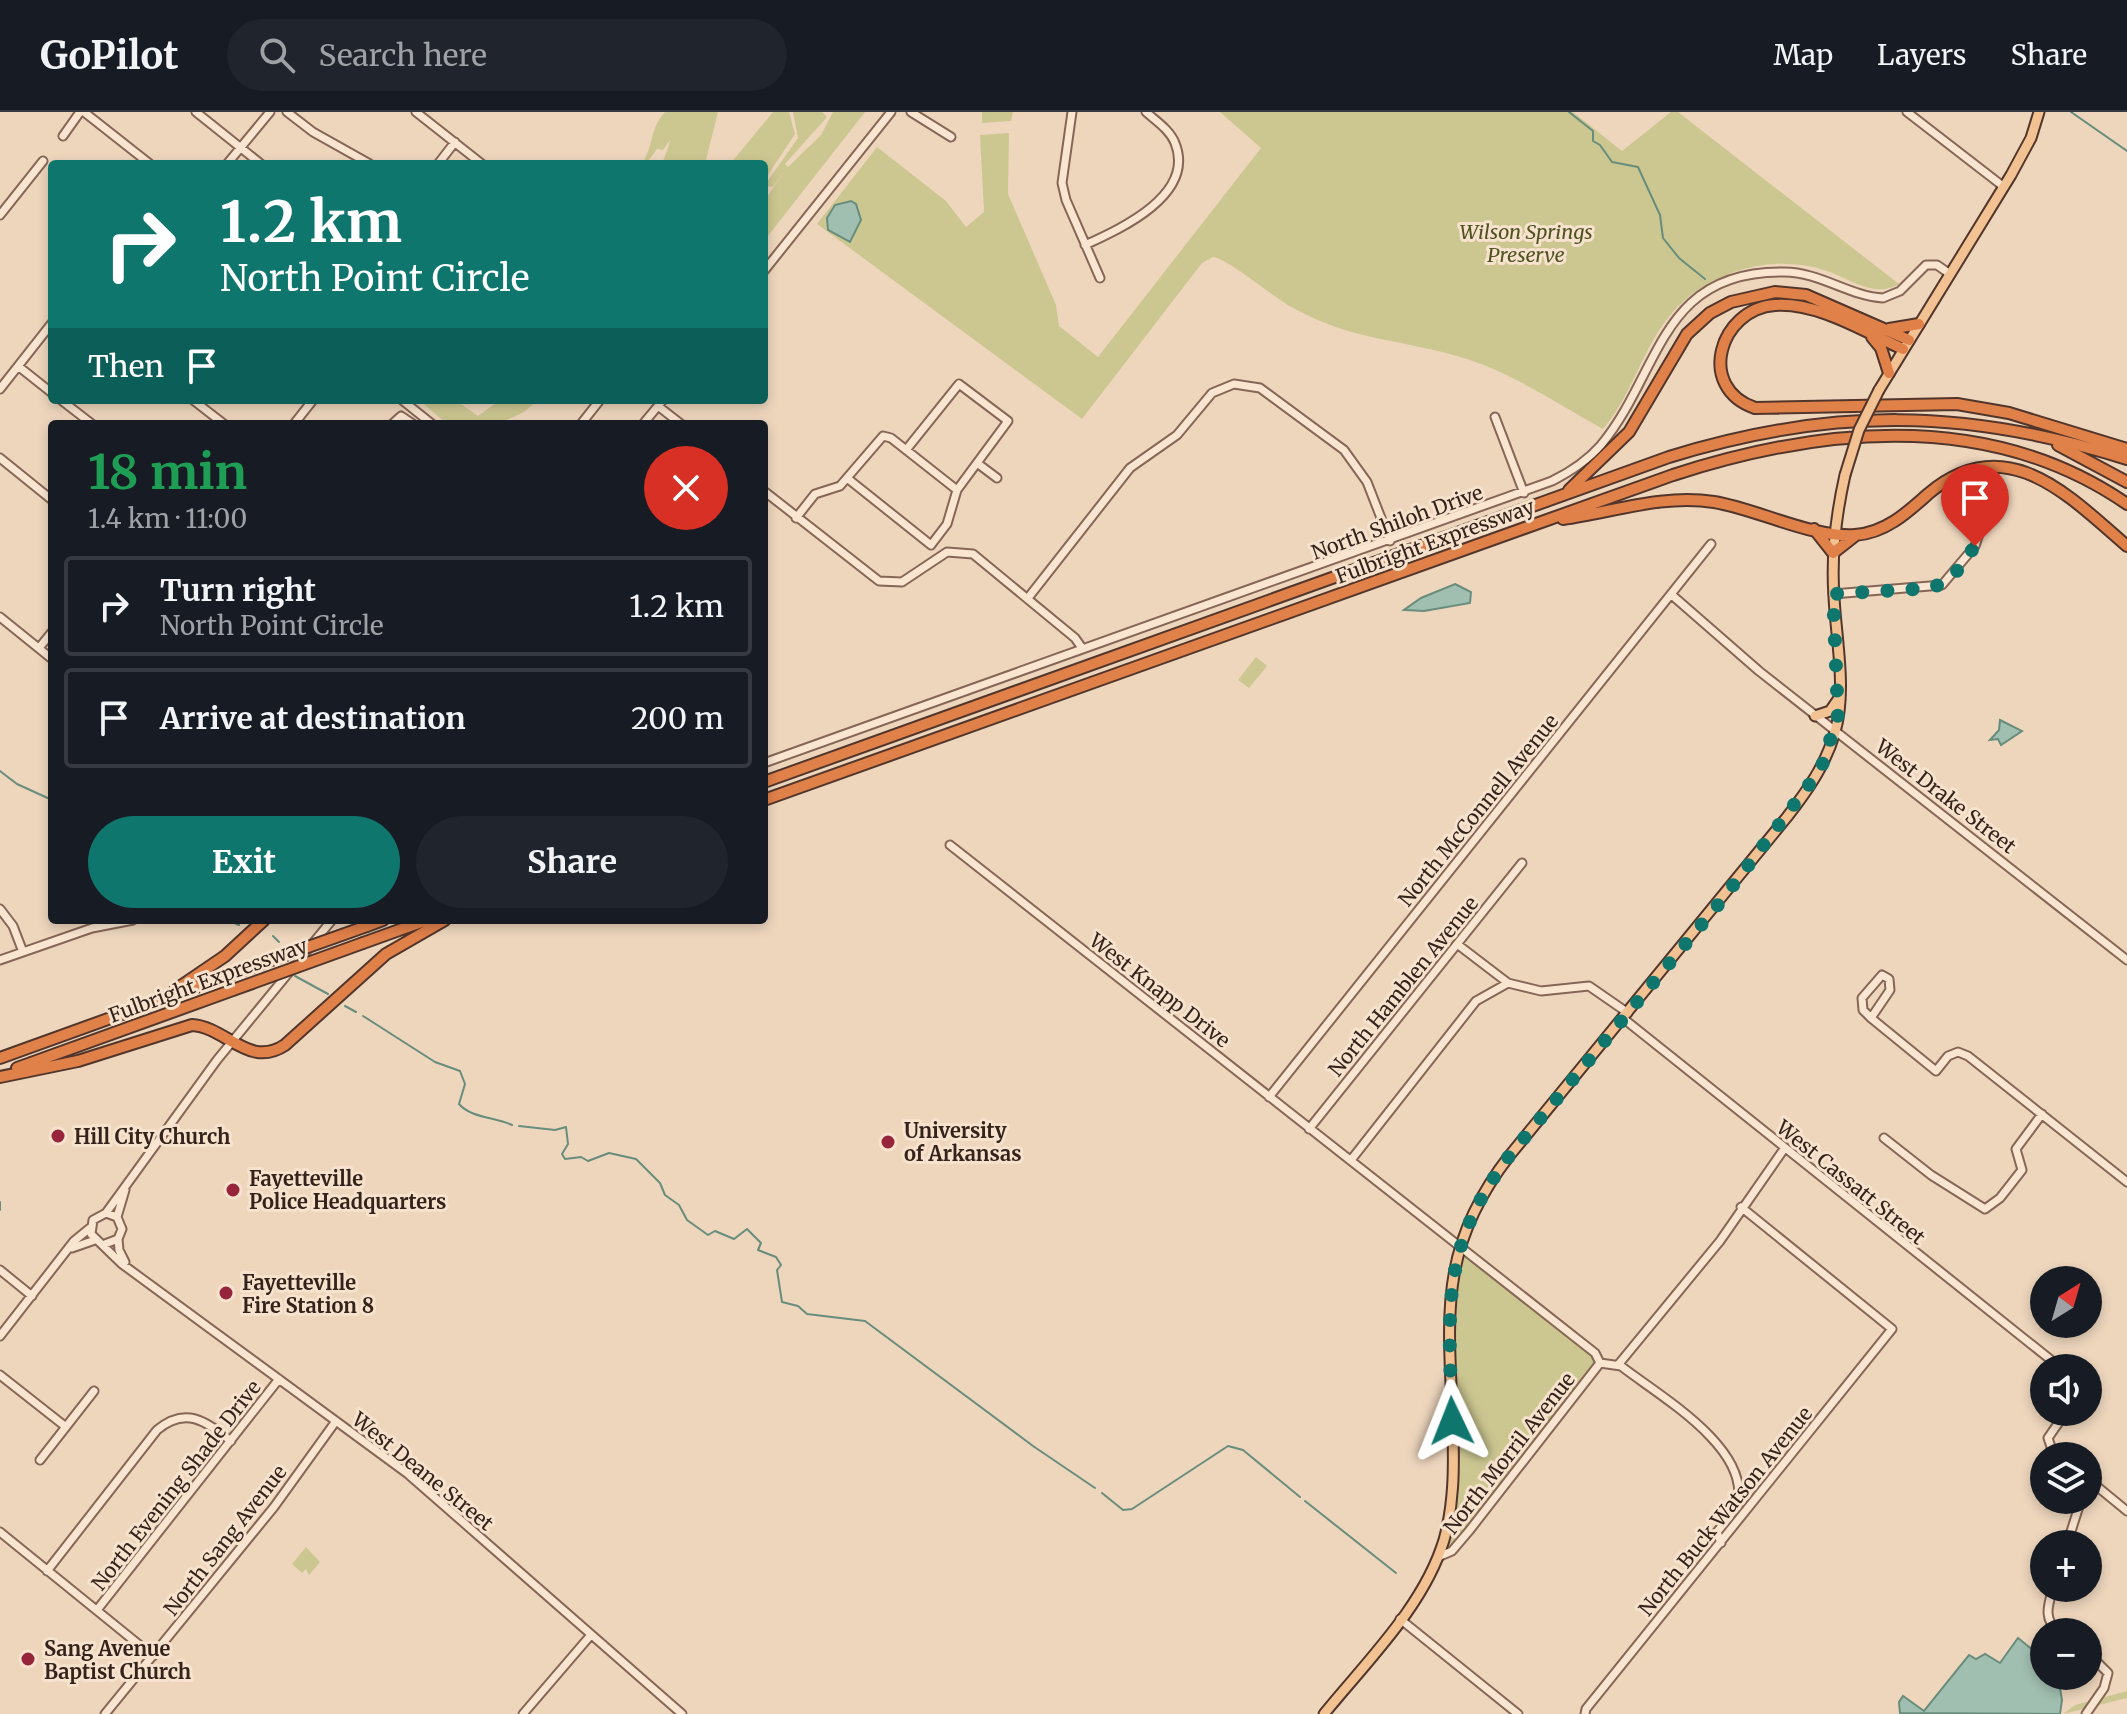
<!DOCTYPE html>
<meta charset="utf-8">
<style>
:root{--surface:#171b24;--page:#20242c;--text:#f1f3f6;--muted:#9ea1a6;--line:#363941;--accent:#0f766e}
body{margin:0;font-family:Merriweather,serif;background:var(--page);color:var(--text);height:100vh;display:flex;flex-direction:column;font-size:30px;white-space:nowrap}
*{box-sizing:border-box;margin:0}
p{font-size:26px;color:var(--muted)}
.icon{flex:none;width:44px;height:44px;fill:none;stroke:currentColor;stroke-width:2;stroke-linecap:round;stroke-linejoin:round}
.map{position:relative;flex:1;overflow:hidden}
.panel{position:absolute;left:48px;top:308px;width:720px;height:504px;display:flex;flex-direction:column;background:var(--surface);border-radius:8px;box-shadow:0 4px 12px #0003}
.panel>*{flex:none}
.top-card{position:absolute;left:48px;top:48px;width:720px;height:244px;border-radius:8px;box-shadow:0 4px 12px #0003;background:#0f766e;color:#fff;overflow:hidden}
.needle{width:52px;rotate:37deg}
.fabs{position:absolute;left:2030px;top:1154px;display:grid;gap:16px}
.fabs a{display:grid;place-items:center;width:72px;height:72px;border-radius:50%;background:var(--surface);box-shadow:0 4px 12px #0003;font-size:40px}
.pin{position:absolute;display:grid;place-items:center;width:68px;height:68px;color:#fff;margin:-82px -34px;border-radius:50% 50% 50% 0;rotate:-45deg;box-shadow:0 0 8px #0007}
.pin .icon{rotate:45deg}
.me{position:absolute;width:88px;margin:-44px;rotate:358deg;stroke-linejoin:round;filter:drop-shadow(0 0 6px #0008)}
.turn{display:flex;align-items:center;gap:28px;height:168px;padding:0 40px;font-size:36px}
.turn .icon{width:104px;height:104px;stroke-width:2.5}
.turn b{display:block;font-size:56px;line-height:68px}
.then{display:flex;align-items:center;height:76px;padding:0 40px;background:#0003;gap:16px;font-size:30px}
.round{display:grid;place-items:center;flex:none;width:84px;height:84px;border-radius:42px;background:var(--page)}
.overview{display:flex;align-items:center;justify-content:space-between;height:136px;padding:0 40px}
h1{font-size:48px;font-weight:700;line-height:60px;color:#1e9e55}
.action{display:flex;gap:16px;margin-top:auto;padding:16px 40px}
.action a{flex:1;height:92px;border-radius:48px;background:var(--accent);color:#fff;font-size:32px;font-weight:700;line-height:92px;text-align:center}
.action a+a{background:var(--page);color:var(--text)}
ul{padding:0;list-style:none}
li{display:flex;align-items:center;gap:24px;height:100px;margin:0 16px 12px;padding:0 24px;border:4px solid var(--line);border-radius:8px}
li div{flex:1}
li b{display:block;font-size:30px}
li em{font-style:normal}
header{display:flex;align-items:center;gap:48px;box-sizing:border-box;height:112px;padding:0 40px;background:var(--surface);border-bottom:2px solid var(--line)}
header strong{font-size:38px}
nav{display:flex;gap:44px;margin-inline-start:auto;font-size:28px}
.search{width:560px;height:72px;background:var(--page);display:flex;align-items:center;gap:20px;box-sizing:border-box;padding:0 28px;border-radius:44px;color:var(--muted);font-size:30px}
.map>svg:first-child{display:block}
.green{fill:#ccc791}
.water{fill:#a1bfb0;stroke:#688d7d;stroke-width:2}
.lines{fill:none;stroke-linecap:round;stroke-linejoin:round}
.stream{stroke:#688d7d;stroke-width:2}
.minor-casing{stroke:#866656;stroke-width:11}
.major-casing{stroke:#53362b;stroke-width:13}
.highway-casing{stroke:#53362b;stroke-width:14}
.minor{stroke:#f9e5d0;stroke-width:7}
.major{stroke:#f3c293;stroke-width:9}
.highway{stroke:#e1814a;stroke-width:10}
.major-bridge-casing{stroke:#53362b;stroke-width:13;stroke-linecap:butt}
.highway-bridge-casing{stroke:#53362b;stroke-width:14;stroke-linecap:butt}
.major-bridge{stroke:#f3c293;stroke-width:9}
.highway-bridge{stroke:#e1814a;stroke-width:10}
.route{stroke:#0f766e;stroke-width:14;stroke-dasharray:0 25.2}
.poi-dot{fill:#96253c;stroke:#f6e2cd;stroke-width:3}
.labels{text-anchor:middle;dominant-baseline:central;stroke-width:6;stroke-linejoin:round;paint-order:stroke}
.park-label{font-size:20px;font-style:italic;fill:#4f5221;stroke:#f6e2cd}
.street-label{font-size:20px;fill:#35231b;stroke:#f6e2cd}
.poi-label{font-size:20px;font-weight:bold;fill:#35231b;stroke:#f6e2cd;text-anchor:start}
</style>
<header>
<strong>GoPilot</strong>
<div class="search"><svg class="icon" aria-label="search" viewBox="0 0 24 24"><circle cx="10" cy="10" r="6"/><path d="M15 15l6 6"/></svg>Search here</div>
<nav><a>Map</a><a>Layers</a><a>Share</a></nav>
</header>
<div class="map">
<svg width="2127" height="1602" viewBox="0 0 2127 1602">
<rect width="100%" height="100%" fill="#eed6bd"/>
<path class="green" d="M665,0h53l-13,52h-43l9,-25 -8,11 -6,-1 -11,15h-4c12,-19 8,-36 23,-52z
M773,0h16l6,22 -31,47v-17h-34z
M793,0h29l5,5 -42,47 3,3 33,-32 12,-23h32l-101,129v-40l21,-30 -12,16 -9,-1 34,-48z
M982,0h31l-2,9 -29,2z
M1220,0h353l49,39 49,-39h7l221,172c-26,15 -49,-6 -75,-14 -48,-15 -101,-2 -139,30 -41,35 -48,90 -82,129 -46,-25 -93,-58 -143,-72 -60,-18 -106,-16 -165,-48 -20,-10 -66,-50 -82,-52l-11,6 -120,156 -265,-195 60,-77 69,54 20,26 18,-15 -4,-77 29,-2 -1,61 48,111 3,21 39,31 163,-209z
M419,288h36l23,16 22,-16h37c-23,27 -58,24 -90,24z
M1256,545l11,9 -18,22 -11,-8z
M1461,1138l130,102 5,9 -150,191 7,-37 -1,-199z
M306,1435l14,15 -11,13 -3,-6 -4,4 -10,-9z
M2127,1579v7l-64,16 12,-9z"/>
<path class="water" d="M851,89l5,3 5,16 -11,22 -22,-12 -1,-12 8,-13z
M1455,472l16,8 -1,11 -46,8 -20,-1 17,-12z
M2000,608l22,11 -21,14 -3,-6 -8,1 9,-10z
M2018,1526l26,21v17h14l4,24 -2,14 -160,-1 -1,-11 4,-6 21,15 45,-56 7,4 9,-5 15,9z"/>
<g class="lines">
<path class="stream" d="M1569,0l24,19v10l7,4 12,17 26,5 22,48 3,23 16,20 26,21
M2071,0l56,39
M0,659l17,13 35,16
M227,808l12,5
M273,824l6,6
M295,864l33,18
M345,894l11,6
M363,904l72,46 25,9 5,13 -6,20c12,14 36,13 53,21
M519,1014l36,4 11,-3 2,17 -6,10 3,5 16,-2 7,4 21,-8 27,6 24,24 5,12 14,10 8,15 21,15 7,-4 19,8 13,-10 14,14 -3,7 18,7 5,8 -4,5 5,32 16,4 9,8 58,7 168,125 62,42
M0,1090v8
M1102,1381l21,17 9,-1 96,-63 15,4 57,47
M1305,1389l91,72"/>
<g class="minor-casing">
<path id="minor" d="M84,0l66,52
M196,0l65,52
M287,0l26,20 57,32
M416,0l66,52
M911,0l40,25
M1072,0l-10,71 4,17 34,78
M1907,0l97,75
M63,24l17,-24
M227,52l43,-52
M438,52l17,-22
M0,103l43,-54
M1085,133c35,-16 111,-50 90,-102 -5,-13 -19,-22 -29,-31
M764,159l127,-159
M18,254l34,27
M0,277l52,-66
M61,288l31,24
M193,288l31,24
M402,288l30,24
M658,294l23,18
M1495,305l29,76
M294,312l19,-24
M392,312l9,-8 12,8
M581,312l19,-24
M643,312l20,-24
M0,346l52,42
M977,351l20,15
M847,366l84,67 16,-21 10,-34 51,-69 -49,-37 -53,66
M764,379l115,90 23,1 45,-30 26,2 102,84 7,10
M796,406l19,-24 25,-8 43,-50 8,2 66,52
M1833,482l109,-9 33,-39 4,-12
M1673,484l86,75 368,289
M1028,486l102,-130 47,-33 35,-42 22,-9 26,4 84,62 23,32 23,59
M0,505l52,42
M39,536l13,-16
M764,651l788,-282c18,-9 35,-20 49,-36 60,-72 58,-175 183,-173 36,0 65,24 99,26l17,-7 26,-26h11l13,9
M950,733l645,508 5,10
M0,797l13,17 10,26
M1457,832l51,39 33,8 48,-5 39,27
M0,848l92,-32 41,-8
M1871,906l19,-28 -1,-11 -7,-4 -20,23 1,12 8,8 65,53 12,-15 10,-4 10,4 159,126
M1624,907l437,349
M1269,985l442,-553
M1309,1017l213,-266
M1884,1026l47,37 54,34 15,-11 22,-28 -6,-21 26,-35
M1351,1048l125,-159 32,-18
M106,1101l111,-153 115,-140
M117,1105l8,-27
M118,1127l1,11 6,12
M105,1132l13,-5 4,-10 -5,-12 -11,-4 -13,7 -2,14 31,30 286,210 274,240
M72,1136l23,-8
M0,1158l32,26
M0,1224l74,-95 16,-13
M1600,1251l21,3c37,29 127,80 117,135 -2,10 -14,22 -21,31l4,11
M1618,1253l102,-124 64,-92
M0,1263l66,52
M2088,1276l1,1
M2054,1344l-6,-18 18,-26
M40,1348l54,-69
M2088,1367l39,32
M0,1420l153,124
M2067,1432l14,-44
M1438,1445l14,-6 17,-20 131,-168
M47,1459l110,-141c29,-24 48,-9 74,11
M2053,1476c-5,18 -10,30 5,44
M97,1498l182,-231
M1400,1507l118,95
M105,1602l169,-207 62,-86
M523,1602l67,-78
M1585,1602l1,-5 306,-380 -151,-122
M2086,1602l18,-26 4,-15 -20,-20"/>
</g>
<g class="major-casing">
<path id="major" d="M1879,278l132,-215 20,-37 8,-26
M1815,604l15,-5 9,-13
M1324,1602c43,-53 100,-108 120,-174 10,-36 10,-71 9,-109 -4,-113 -17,-181 57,-276l277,-338c21,-27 39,-53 48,-85 12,-42 1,-93 -1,-135 -3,-42 2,-82 11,-122"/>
</g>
<g class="highway-casing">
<path id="highway" d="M1889,217l30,-5
M1872,225l9,11 8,25
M1903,237c-38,-17 -85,-47 -128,-44 -56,4 -79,83 -20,103l202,-4 52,9 118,36
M2058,333l69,37
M1569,378l60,-58 58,-98 23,-21 21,-11 44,-10 31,3 103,45
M1563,407c50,-7 100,-25 151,-17 43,7 98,36 141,33 30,-2 52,-22 73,-41 78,-66 141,2 199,52
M1814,417l19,24 23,-18
M764,670l905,-325c161,-50 297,-49 458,2
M764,688l909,-325c151,-49 318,-65 454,29
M367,814l16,-6
M363,831l64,-23
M175,878l50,-34 39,-36
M0,946l252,-91
M17,956l216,-78
M0,965l78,-16 114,-36c34,2 57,44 93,20l101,-91 59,-34"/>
</g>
<use href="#minor" class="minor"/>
<use href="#major" class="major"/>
<use href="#highway" class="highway"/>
<g class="major-bridge-casing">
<path id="major-bridge" d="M1845,363l14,-45 20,-40"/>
</g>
<g class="highway-bridge-casing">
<path id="highway-bridge" d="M252,855l115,-41
M233,878l130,-47"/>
</g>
<use href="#major-bridge" class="major-bridge"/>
<use href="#highway-bridge" class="highway-bridge"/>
</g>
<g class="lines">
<path class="route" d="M1452,1309c-3,-111 -13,-173 58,-266l212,-255 99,-131 17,-54 -5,-121 100,-6 21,-13 21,-29"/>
</g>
<g class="poi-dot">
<circle cx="58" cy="1024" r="8"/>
<circle cx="888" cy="1030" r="8"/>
<circle cx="233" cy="1078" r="8"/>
<circle cx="226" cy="1181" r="8"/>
<circle cx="28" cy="1547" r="8"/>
</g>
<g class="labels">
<g class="park-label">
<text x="1526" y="119">Wilson Springs<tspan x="1526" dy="23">Preserve</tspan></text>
</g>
<g class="street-label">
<text transform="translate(1397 410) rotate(-20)">North Shiloh Drive</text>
<text transform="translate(1435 429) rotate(-20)">Fulbright Expressway</text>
<text transform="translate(1946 684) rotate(38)">West Drake Street</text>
<text transform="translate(1478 698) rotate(-51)">North McConnell Avenue</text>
<text transform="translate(208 868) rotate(-20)">Fulbright Expressway</text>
<text transform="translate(1403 874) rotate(-51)">North Hamblen Avenue</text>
<text transform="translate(1160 878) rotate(38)">West Knapp Drive</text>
<text transform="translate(1851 1070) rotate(39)">West Cassatt Street</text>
<text transform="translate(1509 1341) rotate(-52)">North Morril Avenue</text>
<text transform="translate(423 1359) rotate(39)">West Deane Street</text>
<text transform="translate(176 1373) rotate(-52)">North Evening Shade Drive</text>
<text transform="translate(1725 1399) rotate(-51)">North Buck Watson Avenue</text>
<text transform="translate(225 1428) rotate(-52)">North Sang Avenue</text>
</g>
<g class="poi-label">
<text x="904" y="1018">University<tspan x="904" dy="23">of Arkansas</tspan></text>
<text x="74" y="1024">Hill City Church</text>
<text x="249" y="1066">Fayetteville<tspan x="249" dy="23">Police Headquarters</tspan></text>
<text x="242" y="1170">Fayetteville<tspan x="242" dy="23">Fire Station 8</tspan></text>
<text x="44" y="1536">Sang Avenue<tspan x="44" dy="23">Baptist Church</tspan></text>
</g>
</g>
</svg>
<div class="fabs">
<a><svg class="needle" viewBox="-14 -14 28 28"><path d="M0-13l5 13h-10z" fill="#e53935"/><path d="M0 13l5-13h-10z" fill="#9ea1a6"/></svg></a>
<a><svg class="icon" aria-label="sound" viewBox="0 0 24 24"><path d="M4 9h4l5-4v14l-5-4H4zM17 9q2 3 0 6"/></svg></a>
<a><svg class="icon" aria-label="layers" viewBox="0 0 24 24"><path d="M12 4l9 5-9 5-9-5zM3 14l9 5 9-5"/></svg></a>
<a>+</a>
<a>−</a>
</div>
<div class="pin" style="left:1975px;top:434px;background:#d93025"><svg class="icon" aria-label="arrive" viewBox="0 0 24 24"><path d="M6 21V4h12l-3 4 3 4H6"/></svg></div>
<svg class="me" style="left:1452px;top:1309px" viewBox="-20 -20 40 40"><path d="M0-17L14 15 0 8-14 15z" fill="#0f766e" stroke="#fff" stroke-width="4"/></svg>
<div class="top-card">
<div class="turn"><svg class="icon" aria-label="right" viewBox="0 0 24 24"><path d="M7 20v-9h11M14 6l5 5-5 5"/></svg><div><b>1.2 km</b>North Point Circle</div></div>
<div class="then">Then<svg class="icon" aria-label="arrive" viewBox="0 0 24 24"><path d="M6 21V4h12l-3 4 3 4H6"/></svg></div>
</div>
<section class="panel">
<div class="overview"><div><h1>18 min</h1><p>1.4 km · 11:00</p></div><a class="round" style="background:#d93025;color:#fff"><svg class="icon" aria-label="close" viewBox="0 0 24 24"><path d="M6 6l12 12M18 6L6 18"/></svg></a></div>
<ul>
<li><svg class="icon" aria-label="right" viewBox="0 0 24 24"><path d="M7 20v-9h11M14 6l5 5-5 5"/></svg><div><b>Turn right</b><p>North Point Circle</p></div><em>1.2 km</em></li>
<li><svg class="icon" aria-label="arrive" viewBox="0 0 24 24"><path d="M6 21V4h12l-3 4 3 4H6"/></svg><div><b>Arrive at destination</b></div><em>200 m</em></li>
</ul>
<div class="action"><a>Exit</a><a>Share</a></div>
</section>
</div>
